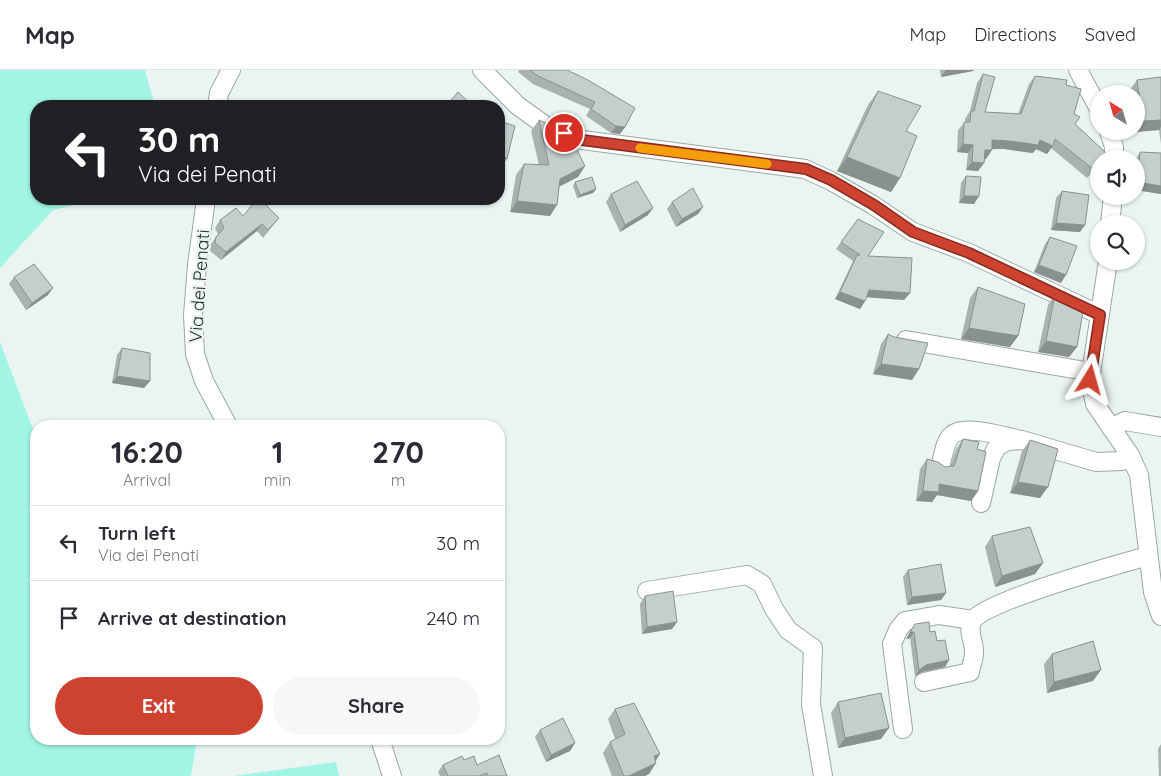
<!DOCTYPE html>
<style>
:root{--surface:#fff;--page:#f7f7f7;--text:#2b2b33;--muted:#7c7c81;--line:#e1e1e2;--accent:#ce4230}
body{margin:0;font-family:Quicksand,sans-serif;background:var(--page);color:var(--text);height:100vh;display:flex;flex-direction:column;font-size:19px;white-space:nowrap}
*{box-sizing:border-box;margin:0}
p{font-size:16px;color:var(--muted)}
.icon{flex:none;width:28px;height:28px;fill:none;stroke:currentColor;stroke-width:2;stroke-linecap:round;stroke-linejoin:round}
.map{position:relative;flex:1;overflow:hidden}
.side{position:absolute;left:30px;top:350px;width:475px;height:325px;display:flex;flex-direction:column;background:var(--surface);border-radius:20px;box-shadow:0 1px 4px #0004}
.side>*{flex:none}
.banner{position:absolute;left:30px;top:30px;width:475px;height:105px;border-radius:20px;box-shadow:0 1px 4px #0004;background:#202124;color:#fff;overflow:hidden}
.needle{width:32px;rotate:323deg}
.controls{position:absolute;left:1090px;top:15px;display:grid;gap:10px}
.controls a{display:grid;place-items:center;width:55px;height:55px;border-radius:50%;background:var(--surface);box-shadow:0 1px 4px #0004;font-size:25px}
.pin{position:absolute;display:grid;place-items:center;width:42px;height:42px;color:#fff;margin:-21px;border:2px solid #fff;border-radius:50%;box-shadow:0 1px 5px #0007}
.me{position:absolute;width:55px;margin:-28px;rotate:8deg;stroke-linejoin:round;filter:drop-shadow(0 0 4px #0008)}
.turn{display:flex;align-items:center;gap:18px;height:105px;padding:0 25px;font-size:22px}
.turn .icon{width:65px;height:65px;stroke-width:2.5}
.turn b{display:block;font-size:35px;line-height:42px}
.eta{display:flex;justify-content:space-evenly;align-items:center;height:85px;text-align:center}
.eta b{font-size:30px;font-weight:700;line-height:35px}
.primary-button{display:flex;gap:10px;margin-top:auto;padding:10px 25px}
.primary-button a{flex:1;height:58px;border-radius:30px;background:var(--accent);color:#fff;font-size:20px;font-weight:700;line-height:58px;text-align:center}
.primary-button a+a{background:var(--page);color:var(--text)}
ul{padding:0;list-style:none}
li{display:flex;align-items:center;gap:15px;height:75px;padding:0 25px;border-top:1px solid var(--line)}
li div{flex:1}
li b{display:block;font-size:19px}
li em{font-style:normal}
header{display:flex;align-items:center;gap:30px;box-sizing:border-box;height:70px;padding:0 25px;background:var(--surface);border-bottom:1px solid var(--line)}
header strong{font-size:24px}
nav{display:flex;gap:28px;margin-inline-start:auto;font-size:18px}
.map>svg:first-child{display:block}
.green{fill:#a2f4e4}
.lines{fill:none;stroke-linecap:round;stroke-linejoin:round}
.minor-casing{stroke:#9da7a5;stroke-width:20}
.minor{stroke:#fff;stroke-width:18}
.wall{fill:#a9b2b0}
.shaded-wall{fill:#899190}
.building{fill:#c4cfcd;stroke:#899190}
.route-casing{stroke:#862b1f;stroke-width:12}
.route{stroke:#ce4230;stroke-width:9}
.slow{stroke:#f59e0b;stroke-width:9}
.labels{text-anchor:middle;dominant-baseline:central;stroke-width:4.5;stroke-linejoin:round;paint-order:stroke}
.street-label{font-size:18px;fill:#262a29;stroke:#eaf5f2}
</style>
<header>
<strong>Map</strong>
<nav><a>Map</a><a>Directions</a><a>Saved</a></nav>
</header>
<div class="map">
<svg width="1161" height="706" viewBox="0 0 1161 706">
<rect width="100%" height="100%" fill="#eaf5f2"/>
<path class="green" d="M0,0h145l10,36h-119v93h61l-44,11 -53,58z
M0,272l36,95v302h161l-6,37h-191z
M336,692l3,14h-105z"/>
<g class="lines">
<g class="minor-casing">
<path id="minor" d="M482,0l36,36 28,20 36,14 223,29 26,12 42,24 40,27 56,21 131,62
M1078,0l21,39
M217,36l2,-13 12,-23
M1109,61l5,16v12
M206,129l-9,66 -4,50 2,39 9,27 24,45
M1110,154l3,-28
M1108,191l-18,119 5,24 35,51 9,20 14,117 8,24
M906,270l185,32
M1111,358l14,-7 36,6
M940,397c3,-9 4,-25 12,-32 12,-11 50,1 65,4
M981,433l10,-45 6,-11 10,-6 15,-1 74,22 26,-1 10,-2
M647,521l100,-16 15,9 12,25 14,21 25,18 -2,56 12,72
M924,612l46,-10c1,-6 4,-13 4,-19 1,-11 -8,-22 -1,-33 13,-19 146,-56 175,-64
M903,659l-11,-85 6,-14 7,-9 34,-6 34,5
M380,669l12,37"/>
</g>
<use href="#minor" class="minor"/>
</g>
<path class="wall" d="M519,0h48l58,57 -5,7 -9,-1 -25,-17 4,-7 -57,-25 -15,-12z
M940,0h34l-1,1 -32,6z
M983,4l2,38 33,2 11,-30 6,-8 31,9 8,29 1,10 31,29 -3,6h-4v5l-12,14 -36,-30 -4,6 -11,-5 -3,4 -29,-4h-12l-6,10h-1l-1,4 -6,8 -12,-1 2,-17 -11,-1 1,-22 7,-8v-3l5,-8 7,-28z
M1161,7v67l-2,-14 -24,2v-1h1v-37h-6l-1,-3 8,-11z
M878,21l28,40 -6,47 -9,14 -54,-21 31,-66z
M539,50l46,46 -7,11 -19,10 -9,29 -40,-4 6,-37 8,-11 15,1 -8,-34z
M499,51l8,38 -5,7 -3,-3z
M1140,82l21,1v41l-25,-4v-31z
M966,106l13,20 -5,8 -15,-1 2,-20z
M575,112l21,7 -3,4 -16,5 -4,-12z
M1062,121l18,41 -29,-2 5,-32z
M611,124l37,21 -28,17 -14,-30z
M672,132l31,5 -5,7 -22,13 -9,-18z
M243,146l36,2 -16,20 -6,-7 -36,29 -11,-9 1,-7 7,-10 -3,-6 5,-8z
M858,149l10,37 42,37 -6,7 -38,-3 -1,4 -5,8 -25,-10 18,-38 -17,-12z
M1050,167l11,46 -27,-11 11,-28z
M14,207l34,18 -22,15 -17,-26z
M978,217l40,49 -8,11 -49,-8 9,-41z
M1055,224l22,53 -8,10 -31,-5 10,-47z
M888,264l31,35 -7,11 -39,-6 8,-30z
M122,278l28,33 -6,7 -32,-5 5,-28z
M963,369l14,10 1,42 -7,10 -34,-6 -5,7 -16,-1 4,-32 7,-10 18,8h5l6,-18z
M1030,370l10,58 -30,-5 12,-42z
M992,466l51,27 -8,11 -40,13 -10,-40z
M908,500l38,23 -5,7 -34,5 -4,-28z
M645,526l32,26 -5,7 -30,5 -2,-30z
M915,554l15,8 7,9 12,19 -4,7 -23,5 -7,4 -5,-38 -4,1z
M1052,584l41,27 -46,12 -3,-29z
M838,632l43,37 -43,9 -7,-35z
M615,639l41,52 -7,13 -4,2h-33l-9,-23 7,-11 5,-3 -7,-20z
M540,660l35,13 -5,8 -24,11 -11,-25z
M1161,674v32h-2l-1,-27z
M464,690l13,5 30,11h-67l-2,-4 5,-7z"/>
<path class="shaded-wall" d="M946,0h28l-1,1 -32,6z
M1161,50v7l-2,3 -24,2 8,-11z
M616,56l9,1 -5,7 -9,-1z
M992,70h48l13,6 -6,8 -11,-5 -3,4 -29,-4h-17z
M963,74l10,1 -5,8 -11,-1z
M985,80h7l-6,9 -7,-1z
M847,87l53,21 -9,14 -54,-21z
M972,92l12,1 -6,8 -12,-1z
M1099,92v2l-12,14 6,-9z
M585,96l-7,11 -26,13 8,-11z
M1137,112l24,4v8l-25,-4z
M596,119l-3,4 -16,5 3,-3z
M964,126h15l-5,8 -15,-1z
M517,131l40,4 -7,11 -40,-4z
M703,137l-5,7 -22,13 6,-8z
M653,138l-5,7 -28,17 5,-7z
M1056,153l29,2 -5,7 -29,-2z
M262,154l-5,7 -36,29 5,-8z
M1039,195l27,10 -5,8 -27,-11z
M53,218l-5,7 -22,15 6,-7z
M869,220l41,3 -6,7 -41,-3z
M840,222l25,9 -5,8 -25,-10z
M969,258l49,8 -8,11 -49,-8z
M1046,271l31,6 -8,10 -31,-5z
M881,294l38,5 -7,11 -39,-6z
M117,306l33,5 -6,7 -32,-5z
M1018,412l30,5 -8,11 -30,-5z
M939,414l39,7 -7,10 -34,-6 -5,7 -16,-1 7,-10z
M1043,493l-8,11 -40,13 7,-11z
M946,523l-5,7 -34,5 5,-8z
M677,552l-5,7 -30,5 5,-7z
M910,562h4l-4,6 -4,1z
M949,590l-4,7 -23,5 -7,4 4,-6 7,-5z
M1101,600l-8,11 -46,12 7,-11z
M889,658l-8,11 -43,9 7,-10z
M575,673l-5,8 -24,11 5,-7z
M660,684l-7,11 3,-2 -7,11 -4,2h-16l25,-20z"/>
<path class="building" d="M530,0h37l21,10 47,28 -10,19 -9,-1 -25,-17 4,-7 -57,-26z
M983,4l12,3 -10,35 36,2 14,-38 32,4 -1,5 15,4 -7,25 6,3 -5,7 31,29 -4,6h-3v3l-6,7 -38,-30 -2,7 -13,-6 -2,5 -28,-4 -18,-1v10h-7l-1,13 -12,-1 1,-17 -10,-1 1,-22h6l1,-11h3z
M1161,7v43l-18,1 -6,-41z
M878,21l43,15 -15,25 11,5 -17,42 -53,-21z
M458,22l15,14h-27z
M539,50l29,12 17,34 -25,13 -3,26 -40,-4 7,-37 25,1z
M499,51l16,5 -8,33 -8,-7z
M1140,82l21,1v33l-24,-4z
M966,106l15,1 -2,19h-15z
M592,107l4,12 -16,6 -5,-13z
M637,111l16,27 -28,17 -14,-31z
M693,118l10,19 -21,12 -10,-17z
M1062,121l27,4 -4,30 -29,-2z
M257,129h3l19,19 -11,12 -6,-6 -36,28 -11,-9 1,-6 8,-9 -4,-8 16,-12 7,8z
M858,149l26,13 -16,24 44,2 -2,35 -41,-3 -4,11 -25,-9 17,-37h3l-19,-13z
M1050,167l27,9 -11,29 -27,-10z
M34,194l19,24 -21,15 -18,-26z
M978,217l47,17 -7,32 -49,-8z
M1055,224l14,4 15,7 -7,42 -31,-6z
M888,264l6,3 34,6 -9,26 -38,-5z
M122,278l28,5v28l-33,-5z
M963,369l16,3 -2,7 9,3 -8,39 -39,-7v8l-16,-1 4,-32 11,3 7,5 9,-1z
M1030,370l28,9 -10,38 -30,-5z
M1030,457l13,36 -41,13 -10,-40z
M941,494l5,29 -34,4 -4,-27z
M673,521l4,31 -30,5 -2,-31z
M929,552l1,10 5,-1 2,10 8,-1 4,20 -23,5 -7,5 -5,-38h-4l5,-8z
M1093,571l8,29 -47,12 -2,-28z
M881,623l8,35 -44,10 -7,-36z
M634,633l26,51 -6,2 2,7 -27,13h-5l-14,-34 15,-8 -10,-25z
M563,648l12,25 -24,12 -11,-25z
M499,685l8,21h-19l-1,-3 -8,3h-31l-5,-11 19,-9 2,4 10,-4 3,9z"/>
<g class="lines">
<g class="route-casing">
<path id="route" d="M564,63l18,7 224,29 25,11 43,25 39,27 56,21 131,62 -10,65"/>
</g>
<use href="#route" class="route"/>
<path class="slow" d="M640,78l127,16"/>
</g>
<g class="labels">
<g class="street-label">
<text transform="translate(199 216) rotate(-86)">Via dei Penati</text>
</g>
</g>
</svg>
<div class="controls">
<a><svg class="needle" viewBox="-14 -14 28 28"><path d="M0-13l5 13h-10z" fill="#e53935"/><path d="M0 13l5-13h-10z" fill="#7c7c81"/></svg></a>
<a><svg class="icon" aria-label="sound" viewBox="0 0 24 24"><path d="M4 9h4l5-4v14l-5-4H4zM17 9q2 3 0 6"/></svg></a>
<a><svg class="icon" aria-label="search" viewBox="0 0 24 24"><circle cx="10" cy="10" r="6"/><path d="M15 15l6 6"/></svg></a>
</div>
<div class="pin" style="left:564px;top:63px;background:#d93025"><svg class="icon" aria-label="arrive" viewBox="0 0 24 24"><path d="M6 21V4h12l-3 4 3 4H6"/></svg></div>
<svg class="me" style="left:1090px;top:310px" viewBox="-20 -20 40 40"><path d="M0-17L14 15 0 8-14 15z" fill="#ce4230" stroke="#fff" stroke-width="4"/></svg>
<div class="banner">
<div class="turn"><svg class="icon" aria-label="left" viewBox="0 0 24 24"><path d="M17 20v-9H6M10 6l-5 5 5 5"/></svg><div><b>30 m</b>Via dei Penati</div></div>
</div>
<section class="side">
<div class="eta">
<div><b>16:20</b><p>Arrival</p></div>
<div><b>1</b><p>min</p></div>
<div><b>270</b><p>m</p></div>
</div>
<ul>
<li><svg class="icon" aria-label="left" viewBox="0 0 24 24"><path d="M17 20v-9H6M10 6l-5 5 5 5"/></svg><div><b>Turn left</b><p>Via dei Penati</p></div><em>30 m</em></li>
<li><svg class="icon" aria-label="arrive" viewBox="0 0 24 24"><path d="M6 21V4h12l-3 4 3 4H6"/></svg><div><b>Arrive at destination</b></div><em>240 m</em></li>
</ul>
<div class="primary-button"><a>Exit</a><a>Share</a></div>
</section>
</div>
